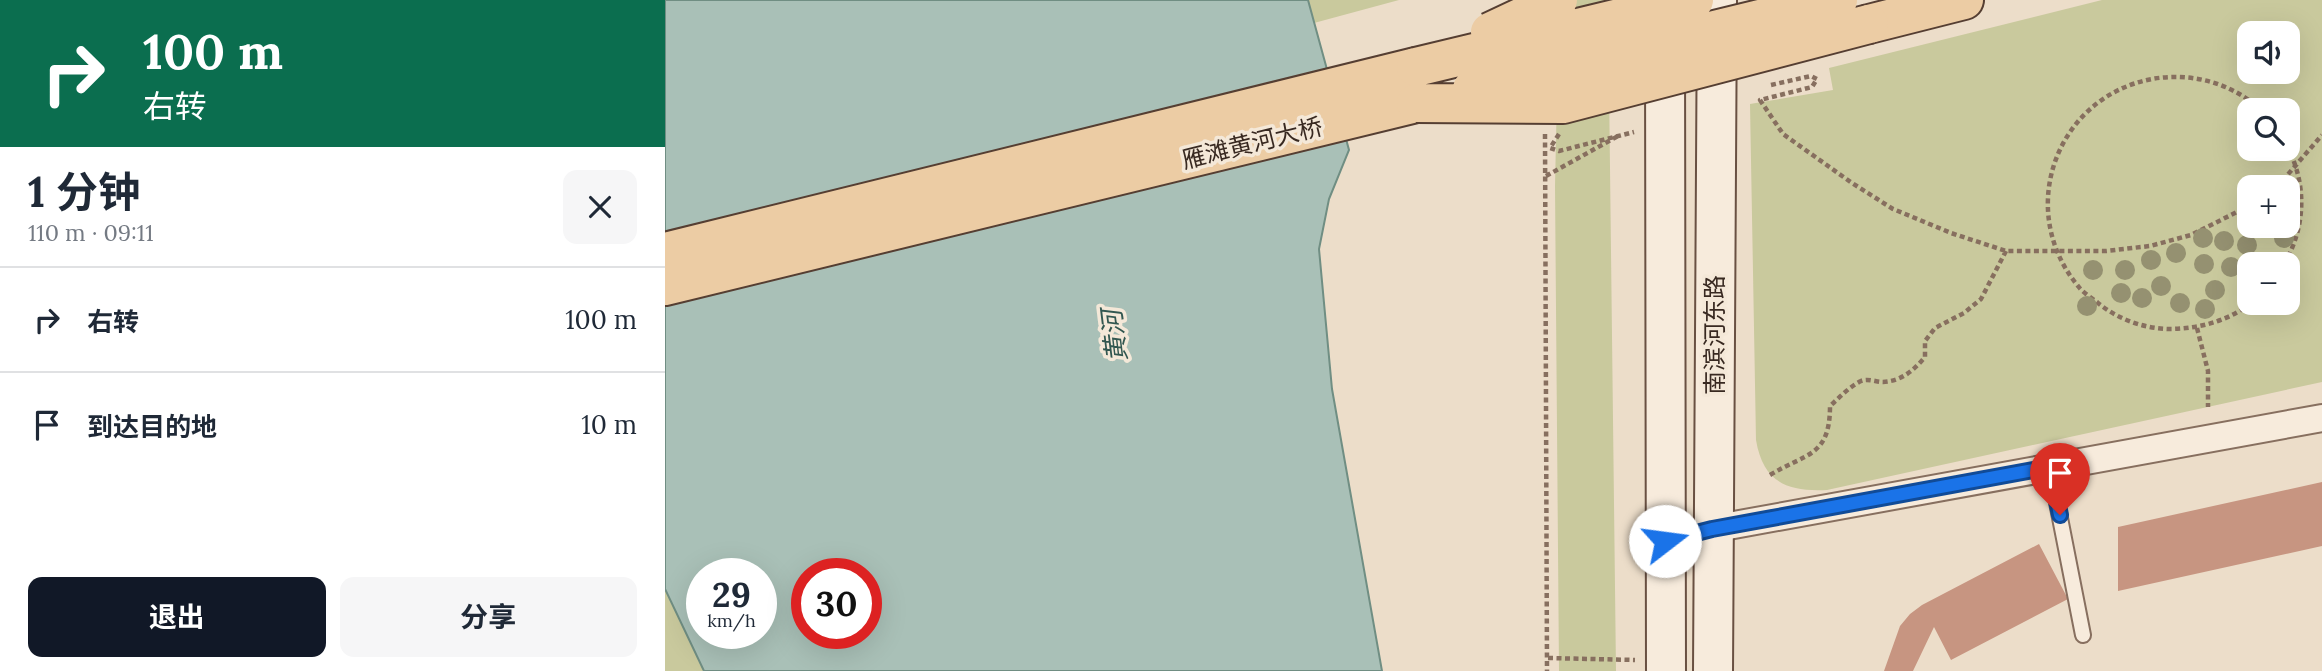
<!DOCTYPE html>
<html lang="zh">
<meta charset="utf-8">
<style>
:root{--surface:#fff;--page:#f6f6f7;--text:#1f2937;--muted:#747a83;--line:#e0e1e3;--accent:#111827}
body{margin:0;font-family:Lora,"Noto Sans SC",serif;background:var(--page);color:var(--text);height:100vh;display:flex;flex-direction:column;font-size:26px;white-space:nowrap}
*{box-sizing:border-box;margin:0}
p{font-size:23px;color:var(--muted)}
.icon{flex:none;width:38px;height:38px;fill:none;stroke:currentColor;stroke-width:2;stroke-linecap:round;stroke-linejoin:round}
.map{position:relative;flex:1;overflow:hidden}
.details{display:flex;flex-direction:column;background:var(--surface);width:665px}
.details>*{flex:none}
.banner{background:#0b6e4f;color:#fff;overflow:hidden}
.tools{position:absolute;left:1572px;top:21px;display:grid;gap:14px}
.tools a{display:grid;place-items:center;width:63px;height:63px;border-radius:14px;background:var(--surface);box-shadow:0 7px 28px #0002;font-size:35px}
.speed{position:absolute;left:21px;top:558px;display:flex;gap:14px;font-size:35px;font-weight:700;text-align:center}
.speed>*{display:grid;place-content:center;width:91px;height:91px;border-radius:50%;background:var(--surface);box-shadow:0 7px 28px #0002;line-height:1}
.speed small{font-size:18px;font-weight:400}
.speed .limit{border:10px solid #d22;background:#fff;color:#111}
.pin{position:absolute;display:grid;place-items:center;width:60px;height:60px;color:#fff;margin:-72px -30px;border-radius:50% 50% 50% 0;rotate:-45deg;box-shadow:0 0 7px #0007}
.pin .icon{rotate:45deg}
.me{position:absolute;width:77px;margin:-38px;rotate:75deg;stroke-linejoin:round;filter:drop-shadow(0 0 5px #0008)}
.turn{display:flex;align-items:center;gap:24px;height:147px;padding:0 28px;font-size:32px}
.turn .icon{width:91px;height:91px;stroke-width:2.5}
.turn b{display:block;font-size:49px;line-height:60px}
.round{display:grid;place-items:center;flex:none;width:74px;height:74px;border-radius:14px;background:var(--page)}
.headline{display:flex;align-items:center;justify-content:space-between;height:119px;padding:0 28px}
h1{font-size:42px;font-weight:700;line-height:52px}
.primary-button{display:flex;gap:14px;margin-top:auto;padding:14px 28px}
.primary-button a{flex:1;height:80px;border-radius:14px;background:var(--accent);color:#fff;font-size:28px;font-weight:700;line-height:80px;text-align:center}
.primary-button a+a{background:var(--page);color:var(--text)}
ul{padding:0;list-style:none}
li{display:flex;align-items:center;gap:21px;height:105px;padding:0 28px;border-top:2px solid var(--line)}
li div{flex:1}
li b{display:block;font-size:26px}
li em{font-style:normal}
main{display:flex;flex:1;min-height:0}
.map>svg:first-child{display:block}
.green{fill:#c9c99d;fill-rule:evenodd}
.water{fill:#a9c0b7;stroke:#708e83;stroke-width:2;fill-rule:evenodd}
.building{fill:#c79581}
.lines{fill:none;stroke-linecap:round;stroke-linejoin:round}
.service-casing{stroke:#876f5f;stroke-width:18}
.minor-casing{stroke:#876f5f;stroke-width:30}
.secondary-casing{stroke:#695042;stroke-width:42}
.primary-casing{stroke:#553e32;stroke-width:42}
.path{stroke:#876f5f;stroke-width:4.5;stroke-dasharray:5 3.5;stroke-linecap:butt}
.service{stroke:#f7ebdc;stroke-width:14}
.minor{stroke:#f7ebdc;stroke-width:26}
.secondary{stroke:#f7ebdc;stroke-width:38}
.primary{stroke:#eccca4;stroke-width:38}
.primary-bridge-casing{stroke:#553e32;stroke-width:42;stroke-linecap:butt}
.primary-bridge{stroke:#eccca4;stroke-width:38}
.tree{fill:#959171}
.route-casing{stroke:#114b97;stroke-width:18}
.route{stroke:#1a73e8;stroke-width:12}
.labels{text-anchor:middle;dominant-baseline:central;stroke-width:7;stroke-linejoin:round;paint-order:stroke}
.street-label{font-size:24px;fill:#382921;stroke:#f4e8d8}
.water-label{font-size:26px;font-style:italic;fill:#325750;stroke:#f4e8d8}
</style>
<main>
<section class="details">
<div class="banner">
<div class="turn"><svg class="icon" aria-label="right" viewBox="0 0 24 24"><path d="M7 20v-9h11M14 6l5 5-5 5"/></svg><div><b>100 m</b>右转</div></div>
</div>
<div class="headline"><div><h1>1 分钟</h1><p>110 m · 09:11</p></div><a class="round"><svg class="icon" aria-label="close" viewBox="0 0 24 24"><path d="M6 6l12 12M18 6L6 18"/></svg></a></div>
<ul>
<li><svg class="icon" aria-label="right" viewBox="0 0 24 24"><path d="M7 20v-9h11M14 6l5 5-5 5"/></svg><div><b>右转</b></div><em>100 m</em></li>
<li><svg class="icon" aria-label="arrive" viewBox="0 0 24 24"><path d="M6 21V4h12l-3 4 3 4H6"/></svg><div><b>到达目的地</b></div><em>10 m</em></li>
</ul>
<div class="primary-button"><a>退出</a><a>分享</a></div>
</section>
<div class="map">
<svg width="1657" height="671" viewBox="0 0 1657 671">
<rect width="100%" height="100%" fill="#ecddc9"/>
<path class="green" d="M643,0h91l-85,23z
M894,0h49l8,671h-57l-4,-485z
M1437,0h220v382l-495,108c-40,2 -64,-8 -71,-50l-6,-336 83,-14 -4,-22zM1584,33h38v39h-38zM1584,110h38v39h-38zM1584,187h38v39h-38zM1584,264h38v39h-38z
M0,589l39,82h-39z"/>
<path class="water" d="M0,0h643l41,150 -20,49 -10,50 13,140 50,282h-678l-39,-82zM37,574h59v60h-59zM142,574h59v60h-59z"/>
<path class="building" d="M1657,482v64l-204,45v-64z
M1374,544l29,55 -117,61 -17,-33 -21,44h-29l16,-45 10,-12 12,-9z"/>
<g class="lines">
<g class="service-casing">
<path id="service" d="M1385,467l33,168"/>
</g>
<g class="minor-casing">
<path id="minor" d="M1000,541l47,-12 610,-111"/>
</g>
<g class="secondary-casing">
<path id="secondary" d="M1000,44l1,627
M1048,671l4,-671"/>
</g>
<g class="primary-casing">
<path id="primary" d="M1204,24l95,-24
M0,252l751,-185
M0,286l751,-183"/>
</g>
<path class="path" d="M1106,85l40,-9 6,3 -5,8 -52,13 23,34 69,49 41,26 58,24 55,18h100l44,-5 41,-11 58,-29
M880,134l2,537
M894,134l-9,14 9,3 75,-19
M881,176l72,-40
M1612,187l45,-52
M1619,264c22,-37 23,-80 3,-118
M1586,303c-23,18 -50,25 -79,26 -27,0 -53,-9 -74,-26 -6,-5 -15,-10 -20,-17 -63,-76 -22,-189 74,-207 39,-7 80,4 109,31
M1532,328l11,43v36
M1105,475c36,-22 60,-18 60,-69 10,-9 19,-19 31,-25 7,-3 15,1 22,1 19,-1 31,-12 42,-25v-16l10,-13 29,-15 17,-14 25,-48
M883,658l87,2"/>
<use href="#service" class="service"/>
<use href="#minor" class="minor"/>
<use href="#secondary" class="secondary"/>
<use href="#primary" class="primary"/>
<g class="primary-bridge-casing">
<path id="primary-bridge" d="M825,32l68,-32
M751,67l278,-67
M807,89l366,-89
M751,103l147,1 306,-80"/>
</g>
<use href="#primary-bridge" class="primary-bridge"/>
</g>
<g class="tree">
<circle cx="1538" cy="238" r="10"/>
<circle cx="1619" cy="238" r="10"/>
<circle cx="1559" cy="241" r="10"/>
<circle cx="1582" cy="245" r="10"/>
<circle cx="1511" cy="253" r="10"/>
<circle cx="1486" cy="260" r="10"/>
<circle cx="1539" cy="264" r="10"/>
<circle cx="1566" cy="267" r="10"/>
<circle cx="1428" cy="270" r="10"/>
<circle cx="1460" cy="270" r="10"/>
<circle cx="1496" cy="286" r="10"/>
<circle cx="1550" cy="290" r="10"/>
<circle cx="1456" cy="293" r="10"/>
<circle cx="1477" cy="298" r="10"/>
<circle cx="1515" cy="303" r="10"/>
<circle cx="1422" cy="306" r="10"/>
<circle cx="1540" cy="309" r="10"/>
</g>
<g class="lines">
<g class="route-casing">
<path id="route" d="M1000,541l47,-12 338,-62 10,48"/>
</g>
<use href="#route" class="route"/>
</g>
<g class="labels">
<g class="street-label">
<text transform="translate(587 143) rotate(-14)">雁滩黄河大桥</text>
<text transform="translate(1049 335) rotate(-90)">南滨河东路</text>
</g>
<g class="water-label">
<text transform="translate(449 336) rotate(-97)">黄河</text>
</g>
</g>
</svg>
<div class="tools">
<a><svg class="icon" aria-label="sound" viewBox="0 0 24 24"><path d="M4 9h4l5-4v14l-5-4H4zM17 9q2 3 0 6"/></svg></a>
<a><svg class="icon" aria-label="search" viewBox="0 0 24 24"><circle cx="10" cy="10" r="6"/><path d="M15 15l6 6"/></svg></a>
<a>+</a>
<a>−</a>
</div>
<div class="speed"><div>29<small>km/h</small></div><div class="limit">30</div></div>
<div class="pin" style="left:1395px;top:515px;background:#d93025"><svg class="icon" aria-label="arrive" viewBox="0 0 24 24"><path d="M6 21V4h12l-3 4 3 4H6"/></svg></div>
<svg class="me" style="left:1000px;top:541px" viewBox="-20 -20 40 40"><circle r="19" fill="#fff"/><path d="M0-13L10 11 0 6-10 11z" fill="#1a73e8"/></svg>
</div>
</main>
